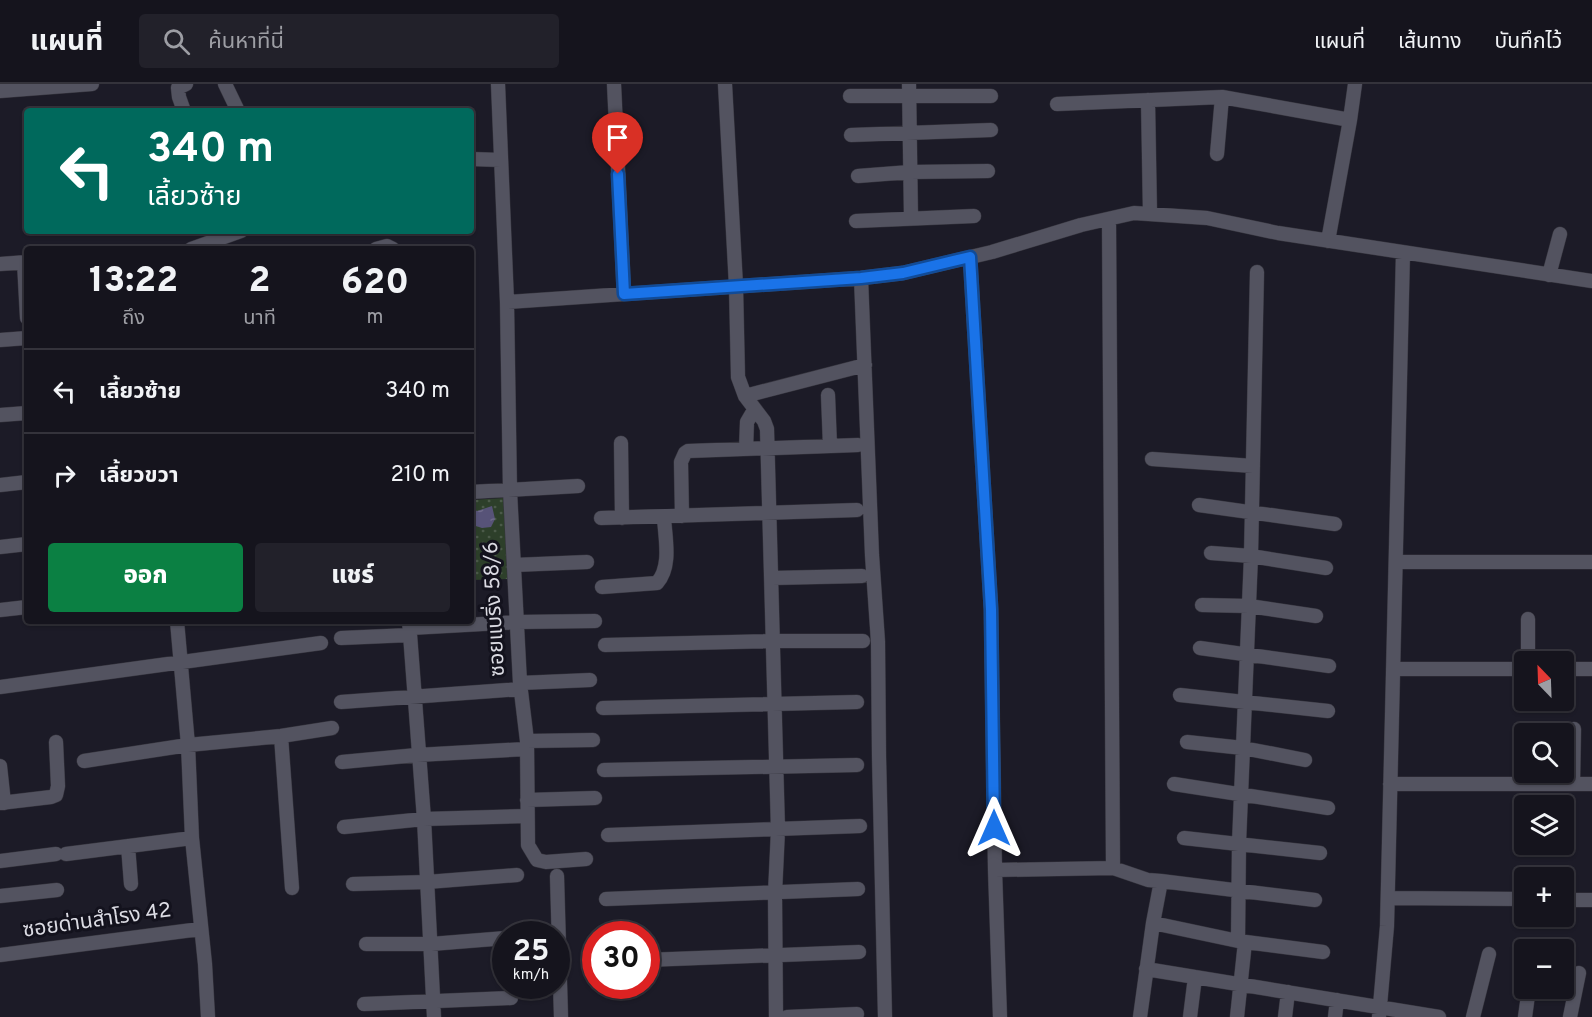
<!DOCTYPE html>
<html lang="th">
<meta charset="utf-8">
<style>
:root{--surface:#15141d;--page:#22212a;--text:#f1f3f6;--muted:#9d9ea4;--line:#34333b;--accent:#0b8043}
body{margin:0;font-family:Overpass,"Noto Sans Thai",sans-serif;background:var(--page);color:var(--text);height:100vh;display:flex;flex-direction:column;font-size:22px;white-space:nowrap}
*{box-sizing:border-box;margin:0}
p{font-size:20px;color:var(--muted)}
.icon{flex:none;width:33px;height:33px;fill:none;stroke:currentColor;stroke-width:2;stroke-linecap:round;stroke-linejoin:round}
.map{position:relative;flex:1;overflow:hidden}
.details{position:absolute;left:24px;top:162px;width:450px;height:378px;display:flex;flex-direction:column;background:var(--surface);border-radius:6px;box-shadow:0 2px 4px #0004,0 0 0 2px var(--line)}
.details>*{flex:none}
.hud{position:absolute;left:24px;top:24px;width:450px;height:126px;border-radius:6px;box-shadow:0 2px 4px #0004,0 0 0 2px var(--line);background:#00695c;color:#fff;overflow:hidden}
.needle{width:39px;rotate:337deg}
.tools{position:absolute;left:1514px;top:567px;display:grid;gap:12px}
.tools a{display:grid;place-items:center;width:60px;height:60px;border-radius:6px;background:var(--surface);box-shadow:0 2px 4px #0004,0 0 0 2px var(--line);font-size:30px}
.speed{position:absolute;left:492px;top:837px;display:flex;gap:12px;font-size:30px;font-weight:700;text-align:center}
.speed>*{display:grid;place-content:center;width:78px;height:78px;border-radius:50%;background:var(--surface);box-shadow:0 2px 4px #0004,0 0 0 2px var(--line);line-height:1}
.speed small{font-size:15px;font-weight:400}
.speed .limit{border:9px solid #d22;background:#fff;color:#111}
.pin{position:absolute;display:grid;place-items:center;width:51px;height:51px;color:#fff;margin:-62px -26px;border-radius:50% 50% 50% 0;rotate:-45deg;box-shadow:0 0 6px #0007}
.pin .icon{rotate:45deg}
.me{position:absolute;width:66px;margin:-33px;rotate:0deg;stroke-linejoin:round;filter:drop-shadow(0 0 4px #0008)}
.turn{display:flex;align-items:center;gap:21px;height:126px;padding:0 24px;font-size:27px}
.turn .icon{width:78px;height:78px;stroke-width:2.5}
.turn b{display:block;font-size:42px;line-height:51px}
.eta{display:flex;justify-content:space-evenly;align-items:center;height:102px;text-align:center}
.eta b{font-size:36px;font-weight:800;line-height:42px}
.cta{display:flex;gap:12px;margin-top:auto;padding:12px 24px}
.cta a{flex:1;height:69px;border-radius:6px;background:var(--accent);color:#fff;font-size:24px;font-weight:800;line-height:69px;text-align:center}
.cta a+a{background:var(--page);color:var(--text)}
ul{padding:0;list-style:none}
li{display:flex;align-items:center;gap:18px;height:84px;padding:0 24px;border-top:2px solid var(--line)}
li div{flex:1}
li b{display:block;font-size:22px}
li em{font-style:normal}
header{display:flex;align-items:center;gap:36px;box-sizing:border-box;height:84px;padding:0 30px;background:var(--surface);border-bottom:2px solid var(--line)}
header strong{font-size:28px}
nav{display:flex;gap:33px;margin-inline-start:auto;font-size:21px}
.search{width:420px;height:54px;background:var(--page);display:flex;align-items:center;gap:15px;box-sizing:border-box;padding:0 21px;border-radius:6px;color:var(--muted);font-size:22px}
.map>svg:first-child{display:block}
.garden{fill:url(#garden-dots)}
.water{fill:url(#water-ripples)}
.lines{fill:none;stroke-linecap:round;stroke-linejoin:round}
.minor-casing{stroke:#36353e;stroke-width:15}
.minor{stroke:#535360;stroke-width:14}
.route-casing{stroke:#114b97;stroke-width:15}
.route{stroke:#1a73e8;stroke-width:10}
.labels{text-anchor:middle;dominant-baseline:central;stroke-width:6;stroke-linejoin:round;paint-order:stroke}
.street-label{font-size:21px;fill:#dbdbe3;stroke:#13121d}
</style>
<header>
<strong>แผนที่</strong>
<div class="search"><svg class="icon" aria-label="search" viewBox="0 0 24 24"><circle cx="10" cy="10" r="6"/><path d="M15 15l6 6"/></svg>ค้นหาที่นี่</div>
<nav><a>แผนที่</a><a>เส้นทาง</a><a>บันทึกไว้</a></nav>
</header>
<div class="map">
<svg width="1592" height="933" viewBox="0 0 1592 933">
<defs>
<pattern id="garden-dots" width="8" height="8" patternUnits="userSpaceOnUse" patternTransform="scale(1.5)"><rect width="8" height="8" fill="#2d3f2a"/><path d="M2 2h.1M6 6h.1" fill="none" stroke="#4b5a49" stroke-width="1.8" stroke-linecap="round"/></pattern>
<pattern id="water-ripples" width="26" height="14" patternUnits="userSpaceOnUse" patternTransform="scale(1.5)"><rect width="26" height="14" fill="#575378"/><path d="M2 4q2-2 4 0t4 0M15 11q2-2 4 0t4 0" fill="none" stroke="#6f6b8b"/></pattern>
</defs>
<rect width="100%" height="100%" fill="#1c1b27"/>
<path class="garden" d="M504,414l5,81 -38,1v-80z"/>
<path class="water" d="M492,422l3,13 -4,8 -9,1 -6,-2 -5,2v-20l6,3z"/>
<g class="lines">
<g class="minor-casing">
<path id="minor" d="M225,0l13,27
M498,0l9,218 3,189 10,192 7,58 1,104 9,15 9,2 40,-3
M614,0l10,210
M725,0l11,202 2,91 7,19 19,25 3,8 11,401 -3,63 1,124
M909,0l2,134
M0,7l92,-7
M850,12h141
M1148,16l2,114
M1057,20l165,-7 128,23
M184,27l-5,-14 -1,-9 8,-4
M851,51l140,-5
M1217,70l5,-57
M471,75l30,1
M858,92l52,-4 78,-1
M1109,135l4,649
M856,137l118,-5
M1328,157l22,-121 5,-36
M191,165l50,-18
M376,165l11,-3 6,3
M970,173l21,352 4,261 5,147
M24,178l3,56
M0,180l27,-2
M1549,191l11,-41
M861,194l11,277 6,87 1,114 6,261
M507,218l354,-24 42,-5 89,-21 89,-27 53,-12 73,5 71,15 314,48
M0,256l27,-2
M828,311l2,51
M745,312l120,-31
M0,331l27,-2
M621,359l1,75
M746,365l1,-27 7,-12
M1152,375l101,7
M0,401l27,-3
M471,408l107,-6
M1199,421l136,19
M682,432l-1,-54 4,-9 3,-2 170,-6
M601,434l256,-8
M0,463l27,-3
M1211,469l40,3 75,12
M1396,478h196
M514,481l73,-3
M772,494l90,-2
M602,503l55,-4c15,-17 8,-45 7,-66
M1202,521l47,1 67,10
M0,526l27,-3
M177,537l11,124 4,93 13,126 3,53
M409,537l15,198 10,198
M410,544l107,-6 78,-1
M341,554l69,-3
M605,561l167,-4h91
M1200,564l129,18
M1528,578v-43
M1393,585h131
M1563,585h29
M520,599l70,-3
M0,603l321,-44
M1180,611l148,16
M341,618l180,-13
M603,624l254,-6
M281,652l11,152
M527,657l66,-1
M1187,658l56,6 62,12
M84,677l104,-16 93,-9 51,-8
M342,678l75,-7 109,-6
M0,682l4,37
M604,686l253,-5
M1174,700l154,24
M1390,700h202
M1573,700l1,-55
M527,716l68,-2
M0,719l51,-6 5,-2 2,-9 -2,-44
M344,743l80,-8 103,-3
M608,751l252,-9
M1184,754l136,15
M128,762l3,38
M66,770l126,-16
M0,777l56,-7
M995,786l118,-2 35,12 13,1 -8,42 -13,94
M557,792l4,141
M1161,797l154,19
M353,800l74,-2 90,-7
M0,812l57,-6
M1388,814l136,1
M606,815l252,-10
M1563,816h29
M1153,839l85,18 85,11
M1238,857l1,-98 12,-287 6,-284
M366,860h65l75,-6
M0,871l200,-26
M646,876l213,-8
M1146,885l293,48
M364,920l147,-6
M787,933l70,-3
M1190,933l5,-40
M1237,933l8,-75
M1285,933l3,-25
M1335,933l2,-17
M1379,933l8,-91 16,-674
M1473,933l16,-63
M1525,933l4,-29
M1570,933l9,-44"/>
</g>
<use href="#minor" class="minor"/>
</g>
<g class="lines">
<g class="route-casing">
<path id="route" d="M618,90l6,120 237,-16 42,-5 67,-16 21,352 3,219"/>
</g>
<use href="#route" class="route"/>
</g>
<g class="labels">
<g class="street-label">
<text transform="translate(495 525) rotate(-93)">ซอยแบริ่ง 58/6</text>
<text transform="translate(97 837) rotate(-8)">ซอยด่านสำโรง 42</text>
</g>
</g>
</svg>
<div class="tools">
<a><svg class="needle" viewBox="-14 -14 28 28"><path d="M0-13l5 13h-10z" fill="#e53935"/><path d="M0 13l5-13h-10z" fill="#9d9ea4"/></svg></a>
<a><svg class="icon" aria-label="search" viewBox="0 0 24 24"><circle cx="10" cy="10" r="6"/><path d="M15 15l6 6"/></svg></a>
<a><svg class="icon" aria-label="layers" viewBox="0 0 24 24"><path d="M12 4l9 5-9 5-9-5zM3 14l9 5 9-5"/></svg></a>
<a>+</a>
<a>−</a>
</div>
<div class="speed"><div>25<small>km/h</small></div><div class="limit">30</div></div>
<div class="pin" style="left:618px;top:90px;background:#d93025"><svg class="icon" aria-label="arrive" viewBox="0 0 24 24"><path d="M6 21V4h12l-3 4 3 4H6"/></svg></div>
<svg class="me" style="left:994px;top:744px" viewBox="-20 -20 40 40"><path d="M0-17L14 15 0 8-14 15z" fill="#1a73e8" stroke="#fff" stroke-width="4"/></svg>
<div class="hud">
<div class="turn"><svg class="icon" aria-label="left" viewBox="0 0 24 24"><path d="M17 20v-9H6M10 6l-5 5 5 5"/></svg><div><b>340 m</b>เลี้ยวซ้าย</div></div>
</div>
<section class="details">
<div class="eta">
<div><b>13:22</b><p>ถึง</p></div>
<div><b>2</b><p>นาที</p></div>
<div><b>620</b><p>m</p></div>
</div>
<ul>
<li><svg class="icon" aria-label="left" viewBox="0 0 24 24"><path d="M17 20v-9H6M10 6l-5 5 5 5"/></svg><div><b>เลี้ยวซ้าย</b></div><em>340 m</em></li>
<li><svg class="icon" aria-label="right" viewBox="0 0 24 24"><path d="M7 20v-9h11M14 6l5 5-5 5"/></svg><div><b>เลี้ยวขวา</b></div><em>210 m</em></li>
</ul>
<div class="cta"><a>ออก</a><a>แชร์</a></div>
</section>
</div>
